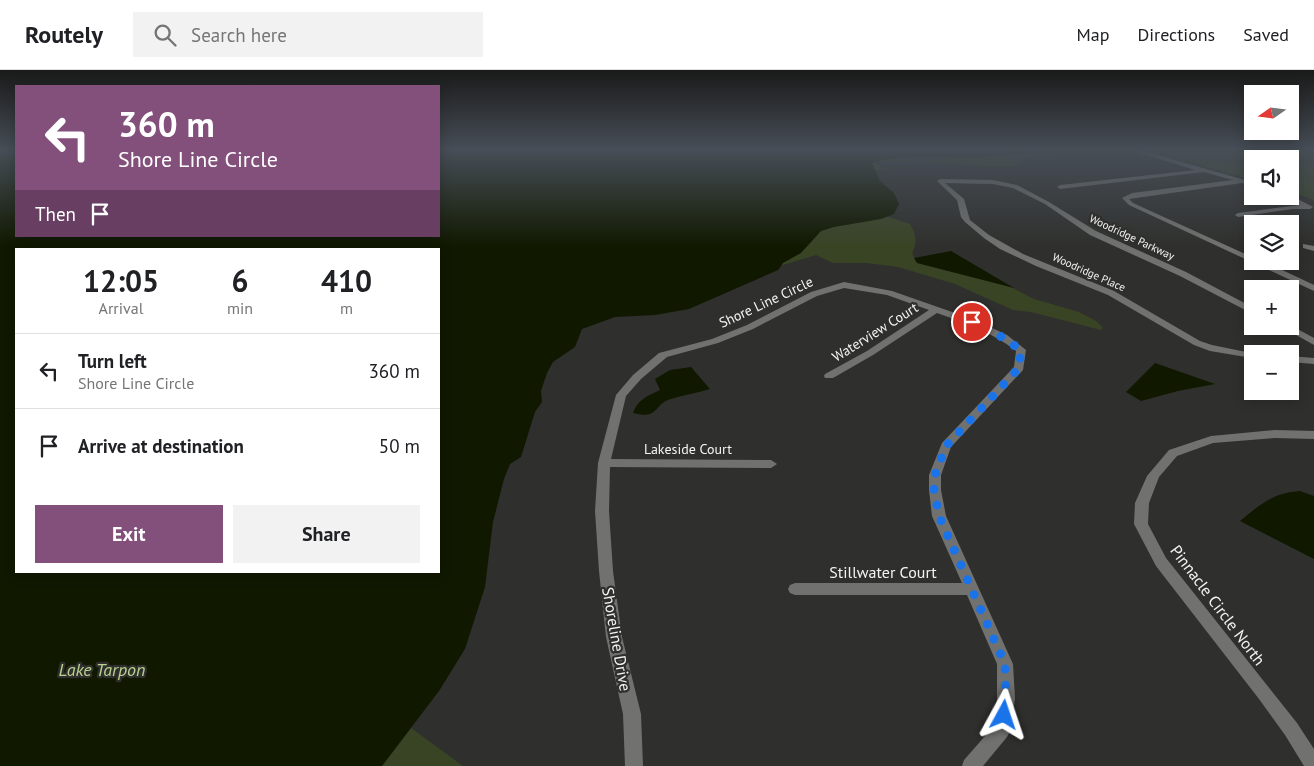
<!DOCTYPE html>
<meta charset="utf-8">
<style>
:root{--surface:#fff;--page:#f2f2f2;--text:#202124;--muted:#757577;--line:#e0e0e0;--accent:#834f7b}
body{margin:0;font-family:"PT Sans",sans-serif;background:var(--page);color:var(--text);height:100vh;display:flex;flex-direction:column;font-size:19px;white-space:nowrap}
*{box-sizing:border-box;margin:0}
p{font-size:16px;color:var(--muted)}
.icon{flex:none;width:28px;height:28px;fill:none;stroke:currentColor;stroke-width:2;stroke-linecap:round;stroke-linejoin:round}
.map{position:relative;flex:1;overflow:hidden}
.drawer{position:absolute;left:15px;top:178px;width:425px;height:325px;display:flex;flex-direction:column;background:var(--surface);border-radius:0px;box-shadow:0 2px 12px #0003}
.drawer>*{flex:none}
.hud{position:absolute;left:15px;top:15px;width:425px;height:152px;border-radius:0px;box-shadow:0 2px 12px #0003;background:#834f7b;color:#fff;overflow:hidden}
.needle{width:32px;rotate:256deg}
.controls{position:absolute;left:1244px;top:15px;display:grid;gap:10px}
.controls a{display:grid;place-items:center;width:55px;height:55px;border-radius:0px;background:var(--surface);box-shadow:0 2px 12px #0003;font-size:25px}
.pin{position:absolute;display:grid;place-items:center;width:42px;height:42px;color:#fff;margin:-21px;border:2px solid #fff;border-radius:50%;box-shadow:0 1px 5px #0007}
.me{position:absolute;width:55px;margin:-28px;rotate:5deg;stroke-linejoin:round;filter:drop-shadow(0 0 4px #0008)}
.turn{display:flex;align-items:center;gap:18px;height:105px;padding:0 20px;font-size:22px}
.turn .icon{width:65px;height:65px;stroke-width:2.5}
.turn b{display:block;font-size:35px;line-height:42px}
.then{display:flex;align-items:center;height:48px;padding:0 20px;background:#0003;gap:10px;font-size:19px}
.eta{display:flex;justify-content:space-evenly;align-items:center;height:85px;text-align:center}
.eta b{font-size:30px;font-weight:600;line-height:35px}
.cta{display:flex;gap:10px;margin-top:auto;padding:10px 20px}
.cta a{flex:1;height:58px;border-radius:0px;background:var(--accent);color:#fff;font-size:20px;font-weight:600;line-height:58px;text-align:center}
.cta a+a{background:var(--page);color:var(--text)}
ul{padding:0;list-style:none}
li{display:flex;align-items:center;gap:15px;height:75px;padding:0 20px;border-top:1px solid var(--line)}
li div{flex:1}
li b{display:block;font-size:19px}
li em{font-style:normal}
header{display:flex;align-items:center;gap:30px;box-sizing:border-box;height:70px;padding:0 25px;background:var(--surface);border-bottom:1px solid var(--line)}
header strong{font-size:24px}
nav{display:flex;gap:28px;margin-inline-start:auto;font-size:18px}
.search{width:350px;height:45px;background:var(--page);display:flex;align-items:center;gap:12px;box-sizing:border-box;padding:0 18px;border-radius:0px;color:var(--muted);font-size:19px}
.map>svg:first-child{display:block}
.green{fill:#394425}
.water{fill:#101800;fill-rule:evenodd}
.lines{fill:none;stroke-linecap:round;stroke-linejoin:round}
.minor{fill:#717270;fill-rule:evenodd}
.route{stroke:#1a73e8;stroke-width:9;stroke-dasharray:0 16.2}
.labels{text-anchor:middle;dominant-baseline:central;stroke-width:4.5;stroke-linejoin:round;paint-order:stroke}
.far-street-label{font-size:11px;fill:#f3f4f1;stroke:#2f302d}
.street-label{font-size:14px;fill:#f3f4f1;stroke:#2f302d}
.near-street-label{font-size:16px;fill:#f3f4f1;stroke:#2f302d}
.near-water-label{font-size:18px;font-style:italic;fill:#b9d28f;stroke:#2f302d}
</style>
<header>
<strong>Routely</strong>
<div class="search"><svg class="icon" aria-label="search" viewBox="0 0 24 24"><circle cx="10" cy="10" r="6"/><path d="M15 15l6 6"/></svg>Search here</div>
<nav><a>Map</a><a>Directions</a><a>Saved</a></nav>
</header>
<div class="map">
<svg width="1314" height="696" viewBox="0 0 1314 696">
<rect width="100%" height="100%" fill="#2f302d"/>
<path class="green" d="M847,80h230l-54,9 -7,7c-47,2 -93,-7 -140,-3l8,6 -10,2 7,15z
M1167,80h147v50l-24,-9v-32h-38v21l-74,-21z
M886,146l24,8c6,11 8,18 2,29l5,10 92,23 25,13 45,13 17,9 7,7 -2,2 -70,-18 -18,-2 -58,-26 -57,-17 -31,-4h-34l-17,-8 -33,10 -8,-2 24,-32z
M411,658l52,38h-81z"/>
<path class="water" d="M0,80h16v86h423v-86h611c-24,3 -49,6 -74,7 -31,1 -76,-4 -104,6l8,18 14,12 5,11 -5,10 -13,5 -47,8 -13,4 -20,22 -18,10 -5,7 -89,39 -34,6 -40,2 -33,12 -7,18 -22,15 -6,11 -6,18 1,11 -7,10 -14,45 -11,7 -6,15 -11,43 -8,65 -20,62 -26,42 -57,75h-382zM16,179h423v322h-423z
M951,181l63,37 -97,-25 -3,-5z
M1155,293l60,21 -37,7 -37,10 -15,-9z
M691,297l19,22c-13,4 -26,6 -39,10 -18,5 -11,21 -38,14 4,-13 16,-18 27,-23l-5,-11 15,-9z
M1300,421l14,5v63l-74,-38c21,-17 32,-28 60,-30z"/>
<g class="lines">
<path class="minor" d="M1131,80h9l112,32v4l-10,-3 -113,16 4,4 119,54v4h11l51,24v6l-185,-86 -7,-7 10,-5 101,-13 -29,-8 -144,17 -3,-2 3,-2 135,-15z
M940,109l53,1 24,5 32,17 47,29 90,41 66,35v6l-3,-1 -69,-36 -90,-41 -45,-31 -32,-16 -20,-4 -48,-1 19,16 6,21 19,15 34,19 91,37 86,50 12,4 44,9h-4v4l-42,-7 -16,-6 -86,-50 -72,-29 -36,-17 -16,-11 -19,-16 -4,-5 -4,-17 -20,-19z
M1290,125l23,12 -3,2h-17l-55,8 -3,-2 3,-2 61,-8 -16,-9z
M1303,174l11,2v5l-11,-3z
M844,212l48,9 83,29 32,15 19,15 -3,20 -72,77 -10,28v15l5,26 67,148 2,35 -5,32 -3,6 -24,29h-21l2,-6 29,-33 4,-28v-35l-30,-69h-172l-5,-2 -2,-4 2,-4 5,-2h167l-30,-67 -3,-26v-15l13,-32 72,-76 2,-16c-24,-19 -51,-28 -79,-38l-64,42 -40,23h-8l-1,-2 1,-2 42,-23 62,-41 -42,-15 -43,-7 -27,8 -64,33 -35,14 -51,14 -26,22 -15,17 -15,63 160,1 6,4 -6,4 -161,-1 -1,44 4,60 9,66 19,77 2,52h-18l-2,-52 -17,-77 -7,-66 -4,-60 3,-48 18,-68 17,-20 26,-22 53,-14 35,-14 64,-33z
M1290,255l24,13v7l-34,-19z
M1290,286l24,2v6l-24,-2z
M1275,360l39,1v8l-39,-1 -62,5 -36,13 -18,21 -10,26 -1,21 18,34 131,165 17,26v17h-10l-19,-31 -26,-36 -103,-133 -22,-42 1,-21 12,-27 22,-26 42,-14z"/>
</g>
<linearGradient id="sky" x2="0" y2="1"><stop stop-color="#1a1a19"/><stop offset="0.45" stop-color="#474e57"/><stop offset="1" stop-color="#474e57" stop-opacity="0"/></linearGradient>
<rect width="1314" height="177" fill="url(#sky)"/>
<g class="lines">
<path class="route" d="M972,252l22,10 27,18 -2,18 -73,78 -11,29 -1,15 5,26 66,148 1,35 -2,16"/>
</g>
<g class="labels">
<g class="far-street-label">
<text transform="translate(1132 167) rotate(25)">Woodridge Parkway</text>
<text transform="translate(1089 202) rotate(24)">Woodridge Place</text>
</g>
<g class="street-label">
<text transform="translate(766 232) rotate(-25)">Shore Line Circle</text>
<text transform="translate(875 262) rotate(-32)">Waterview Court</text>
<text x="688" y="379">Lakeside Court</text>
</g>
<g class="near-street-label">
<text x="883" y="502">Stillwater Court</text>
<text transform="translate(1218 535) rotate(53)">Pinnacle Circle North</text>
<text transform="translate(617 569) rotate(80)">Shoreline Drive</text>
</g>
<g class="near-water-label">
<text x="102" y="599">Lake Tarpon</text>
</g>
</g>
</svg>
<div class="controls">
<a><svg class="needle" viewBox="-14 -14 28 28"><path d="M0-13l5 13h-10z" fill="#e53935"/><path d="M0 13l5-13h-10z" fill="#757577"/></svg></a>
<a><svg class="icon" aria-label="sound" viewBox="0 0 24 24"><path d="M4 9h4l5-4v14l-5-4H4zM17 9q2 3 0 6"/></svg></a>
<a><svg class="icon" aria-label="layers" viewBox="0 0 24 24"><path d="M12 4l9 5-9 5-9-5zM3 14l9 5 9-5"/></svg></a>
<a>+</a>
<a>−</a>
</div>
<div class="pin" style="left:972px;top:252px;background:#d93025"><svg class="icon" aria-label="arrive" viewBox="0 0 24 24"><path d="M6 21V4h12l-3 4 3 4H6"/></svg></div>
<svg class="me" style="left:1004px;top:645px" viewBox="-20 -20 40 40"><path d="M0-17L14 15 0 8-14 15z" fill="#1a73e8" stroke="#fff" stroke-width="4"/></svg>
<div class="hud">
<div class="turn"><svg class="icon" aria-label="left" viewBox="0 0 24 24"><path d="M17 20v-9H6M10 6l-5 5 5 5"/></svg><div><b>360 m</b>Shore Line Circle</div></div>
<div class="then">Then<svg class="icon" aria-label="arrive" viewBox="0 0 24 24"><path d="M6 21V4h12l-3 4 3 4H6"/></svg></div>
</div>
<section class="drawer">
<div class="eta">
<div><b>12:05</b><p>Arrival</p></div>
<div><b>6</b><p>min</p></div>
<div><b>410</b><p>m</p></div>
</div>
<ul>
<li><svg class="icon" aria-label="left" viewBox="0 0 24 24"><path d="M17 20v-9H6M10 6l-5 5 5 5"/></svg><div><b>Turn left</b><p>Shore Line Circle</p></div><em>360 m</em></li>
<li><svg class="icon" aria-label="arrive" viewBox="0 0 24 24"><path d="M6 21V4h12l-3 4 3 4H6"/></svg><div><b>Arrive at destination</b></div><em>50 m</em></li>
</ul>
<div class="cta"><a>Exit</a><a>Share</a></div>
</section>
</div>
